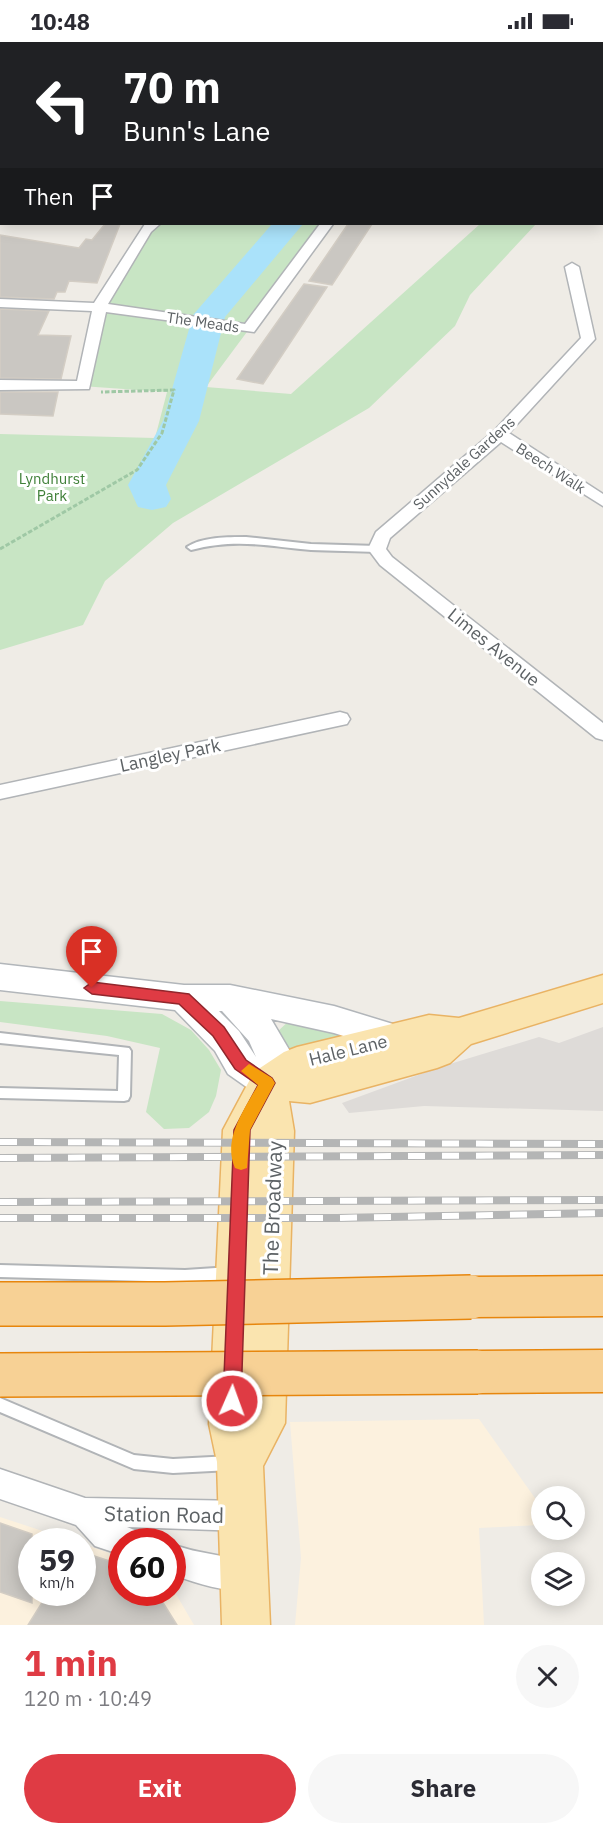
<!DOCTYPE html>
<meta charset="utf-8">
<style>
:root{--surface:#fff;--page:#f7f7f7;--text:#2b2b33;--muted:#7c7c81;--accent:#df3b44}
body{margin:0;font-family:"IBM Plex Sans",sans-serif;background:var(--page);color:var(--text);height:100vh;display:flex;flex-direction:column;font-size:22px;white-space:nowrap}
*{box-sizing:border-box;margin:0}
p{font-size:20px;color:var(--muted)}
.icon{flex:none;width:33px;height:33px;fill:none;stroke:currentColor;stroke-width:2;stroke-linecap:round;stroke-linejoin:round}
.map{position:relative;height:1583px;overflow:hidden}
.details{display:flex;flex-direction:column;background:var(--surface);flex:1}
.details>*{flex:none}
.banner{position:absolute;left:0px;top:0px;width:603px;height:183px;box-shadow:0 3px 15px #0003;background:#202124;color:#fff;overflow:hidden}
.tools{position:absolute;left:531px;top:1444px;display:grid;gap:12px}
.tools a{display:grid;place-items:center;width:54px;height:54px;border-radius:50%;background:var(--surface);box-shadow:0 3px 15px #0003;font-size:30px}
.speed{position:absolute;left:18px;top:1486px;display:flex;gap:12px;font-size:30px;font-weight:700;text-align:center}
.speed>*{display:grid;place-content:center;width:78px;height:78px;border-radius:50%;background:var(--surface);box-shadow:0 3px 15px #0003;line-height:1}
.speed small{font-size:15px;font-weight:400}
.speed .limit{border:9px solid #d22;background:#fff;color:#111}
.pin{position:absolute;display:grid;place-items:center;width:51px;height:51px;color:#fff;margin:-62px -26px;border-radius:50% 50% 50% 0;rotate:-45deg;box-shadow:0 0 6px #0007}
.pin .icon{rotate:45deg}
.me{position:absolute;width:66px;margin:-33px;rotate:2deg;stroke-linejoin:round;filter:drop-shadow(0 0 4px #0008)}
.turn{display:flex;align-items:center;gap:21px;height:126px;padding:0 24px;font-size:27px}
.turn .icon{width:78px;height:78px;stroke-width:2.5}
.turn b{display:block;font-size:42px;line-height:51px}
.then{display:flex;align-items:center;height:57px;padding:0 24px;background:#0003;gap:12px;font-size:22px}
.round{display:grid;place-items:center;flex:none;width:63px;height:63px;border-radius:32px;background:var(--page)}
.head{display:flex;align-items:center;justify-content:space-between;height:102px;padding:0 24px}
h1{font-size:36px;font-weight:700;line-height:45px;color:var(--accent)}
.action{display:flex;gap:12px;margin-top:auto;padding:12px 24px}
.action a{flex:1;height:69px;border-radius:36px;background:var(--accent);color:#fff;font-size:24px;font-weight:700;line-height:69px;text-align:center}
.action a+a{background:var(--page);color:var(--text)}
.status{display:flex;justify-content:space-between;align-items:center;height:42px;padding:0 30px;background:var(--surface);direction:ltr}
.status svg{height:16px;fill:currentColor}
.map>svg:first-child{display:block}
.commercial{fill:#fcf1de}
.industrial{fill:#dedbd8}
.green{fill:#c8e5c4}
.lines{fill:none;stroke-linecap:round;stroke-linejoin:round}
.river{fill:#aae2fa;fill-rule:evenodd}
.building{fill:#cac7c2;stroke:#d3cdc4;stroke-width:1.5}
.lane-casing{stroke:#b1b4b7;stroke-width:4}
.street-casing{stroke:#b1b4b7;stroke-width:3}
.secondary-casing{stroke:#b2b6ba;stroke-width:3}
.primary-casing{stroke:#e9b364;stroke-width:3}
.highway-casing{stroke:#e7860d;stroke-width:3}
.path{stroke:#9fc8a5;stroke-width:3;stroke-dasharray:4.5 2;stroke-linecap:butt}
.lane{fill:#fff;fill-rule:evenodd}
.street{fill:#fff;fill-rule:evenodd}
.secondary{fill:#fff;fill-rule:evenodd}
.primary{fill:#fae4af;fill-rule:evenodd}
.highway{fill:#f7d195;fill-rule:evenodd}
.rail-casing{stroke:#b4b5b5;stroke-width:8}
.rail{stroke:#fff;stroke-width:6;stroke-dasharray:17;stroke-linecap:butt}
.highway-bridge-casing{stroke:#e7860d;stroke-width:46;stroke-linecap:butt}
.highway-bridge{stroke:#f7d195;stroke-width:43}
.route{fill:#df3b44;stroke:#91262c;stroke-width:1.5}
.slow{fill:#f59e0b}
.labels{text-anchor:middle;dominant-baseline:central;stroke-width:6;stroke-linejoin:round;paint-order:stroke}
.far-street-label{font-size:15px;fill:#5d6265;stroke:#fff}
.far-park-label{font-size:15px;fill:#408039;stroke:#fff}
.street-label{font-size:18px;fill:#5d6265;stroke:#fff}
.near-street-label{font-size:21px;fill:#5d6265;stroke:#fff}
</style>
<div class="status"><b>10:48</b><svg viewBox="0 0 49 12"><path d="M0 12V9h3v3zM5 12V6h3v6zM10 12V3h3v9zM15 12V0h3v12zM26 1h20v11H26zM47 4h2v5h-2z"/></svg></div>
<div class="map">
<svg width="603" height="1583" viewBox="0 0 603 1583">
<rect width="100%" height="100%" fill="#efece6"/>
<path class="commercial" d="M479,1377l63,89 -1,17 -62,3 5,97h-189l6,-67 -11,-136z
M0,1475l76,25h-44v51h50l1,-49 38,13 1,36h50l1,-4 21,36h-194z"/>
<path class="industrial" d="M603,985v84l-179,-5 -75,7 -7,-10 98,-36 99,-30 20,6z"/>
<path class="green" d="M153,182h174l-121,163 85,7 189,-170h56l-66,71 -15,31 -86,82 -196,115 -68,58 -22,44 -83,25v-216l155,4 12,-46 -86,-6 18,-79 47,-78z
M0,959l162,13 29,16 18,20 12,20 -5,26 -7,16 -20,16 -25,1 -18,-17 14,-64 -53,-12 -107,-14z
M291,977l63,16 -56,16 -11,-4 -10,-15z"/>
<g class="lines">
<path class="river" d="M416,0h24l-25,2z
M272,182h31l-78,93 -26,104 -33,64 5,14 -5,8 -14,3 -14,-3 -10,-22 35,-64 30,-106z"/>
</g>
<path class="building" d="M105,182h15l-23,59 -28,-2 -4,11h-8l-3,7 -54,-2v-62l79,13 7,-9 6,1z
M348,182h24l-40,61 -23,-4z
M304,242l23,3 -64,97 -26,-5z
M0,267l49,2 -11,24 33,1 -10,43 -61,-1z
M0,350h58l-5,24 -53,-2z
M0,1481l32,11v69l-32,-11z
M82,1510l40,13v28h35l20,32h-149l20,-32h34z"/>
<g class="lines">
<g class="lane-casing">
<path id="lane" d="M261,0h6l-7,2z
M246,495l65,7 66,2 4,3 -4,3c-22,-1 -44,-1 -66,-2 -44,-4 -75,-12 -120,0l-4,-3c15,-10 40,-10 59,-10z
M0,991l129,15 2,3 -1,45 -2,4 -4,1 -124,-3v-10l118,3 1,-36 -119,-12z
M0,1223l185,5 46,-3 5,2 2,4 -2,4 -5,2 -46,3 -185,-5z
M0,1356l134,57 39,4 58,-3 5,2 2,5 -2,5 -5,2 -58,3 -39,-4 -134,-57z"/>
</g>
<g class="street-casing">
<path id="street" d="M380,0h10l-11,2z
M0,159h2v8h-2z
M145,182h15l-9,8 -43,72 137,20 75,-100h13l-79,108 -148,-20 -17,77 -89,1v-10l77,1 15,-70 -92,-4v-8l94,4z
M572,221l7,4 16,72 -86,94 94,61v12l-102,-64 -111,96 -4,11 6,8 211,166v17l-7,-2 -216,-173 -12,-16 8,-17 118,-101 87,-93 -16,-71z
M340,670l7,2 3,5 -3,5 -347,75v-14z
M0,1427l85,29 158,3 11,4 4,11 -4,11 -11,4 -116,-4 10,4 4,11h-19v13l-27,-9 -19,-21 -76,-26z
M172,1502c27,11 56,10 83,21l4,11 -4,11c-23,9 -60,-4 -83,-13z"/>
</g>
<g class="secondary-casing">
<path id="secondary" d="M157,0h17l-18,2z
M0,67h2l-2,11z
M0,922l184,21h46l104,21 72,22 5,10 -5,10 -12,4 -60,-19 -63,-14 20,34 -12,40 -12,5 -12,-5 -27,-19 -13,-23 -40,-41 -175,-20zM219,969h3l27,30 7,16 -17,-26z"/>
</g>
<g class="primary-casing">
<path id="primary" d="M603,933v28l-132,41 -21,19 -13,5 -127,35 -21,-2 5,30 -9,292 -22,43 7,159h-48l-5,-163 -8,-38 14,-294 31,-58 30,-20 13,-5 132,-32 30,3z"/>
</g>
<g class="highway-casing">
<path id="highway" d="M603,1234v40l-132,1 -15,-6 -6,-14 6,-14 15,-6z
M603,1308v42l-125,1 -16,-6 -6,-15 6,-15 16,-6z"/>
</g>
<path class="path" d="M0,507l137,-79 25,-37 12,-43 -73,2"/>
<use href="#lane" class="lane"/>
<use href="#street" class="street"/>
<use href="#secondary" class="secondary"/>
<use href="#primary" class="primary"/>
<use href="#highway" class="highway"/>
<g class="rail-casing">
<path id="rail" d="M0,1100l603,2
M0,1116l603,-3
M0,1160l603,-2
M0,1176h337l266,-5"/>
</g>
<use href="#rail" class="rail"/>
<g class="highway-bridge-casing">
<path id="highway-bridge" d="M0,1262h165l306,-7
M0,1333l478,-3"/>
</g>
<use href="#highway-bridge" class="highway-bridge"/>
</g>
<path class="route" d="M92,940l97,12 35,33 22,33 26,18 3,5 -25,47 -9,271 -2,6 -7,3 -6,-3 -3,-6 11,-271 24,-45 -23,-16 -22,-33 -34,-32 -87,-10 -8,-6z"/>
<path class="slow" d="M249,1022l23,14 3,5 -25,47 -3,38 -6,2 -6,-2c-13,-28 10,-60 23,-83l-17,-14z"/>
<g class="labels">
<g class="far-street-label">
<text transform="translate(203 280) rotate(8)">The Meads</text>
<text transform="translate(464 421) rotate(-42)">Sunnydale Gardens</text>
<text transform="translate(551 426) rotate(33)">Beech Walk</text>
</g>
<g class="far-park-label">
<text x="52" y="436">Lyndhurst<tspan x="52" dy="17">Park</tspan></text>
</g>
<g class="street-label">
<text transform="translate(494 605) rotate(39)">Limes Avenue</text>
<text transform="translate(170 713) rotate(-12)">Langley Park</text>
<text transform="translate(348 1008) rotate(-14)">Hale Lane</text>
</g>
<g class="near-street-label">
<text transform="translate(272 1166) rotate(-88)">The Broadway</text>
<text transform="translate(164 1472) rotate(1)">Station Road</text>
</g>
</g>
</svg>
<div class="tools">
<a><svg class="icon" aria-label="search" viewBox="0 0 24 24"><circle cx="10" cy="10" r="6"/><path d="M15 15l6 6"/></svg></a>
<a><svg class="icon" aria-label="layers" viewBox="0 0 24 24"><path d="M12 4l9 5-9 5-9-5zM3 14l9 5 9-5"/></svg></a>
</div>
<div class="speed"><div>59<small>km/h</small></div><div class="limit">60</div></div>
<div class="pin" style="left:92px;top:946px;background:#d93025"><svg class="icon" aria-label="arrive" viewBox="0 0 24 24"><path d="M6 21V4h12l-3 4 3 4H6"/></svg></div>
<svg class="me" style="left:232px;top:1359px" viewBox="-20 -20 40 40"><circle r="17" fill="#df3b44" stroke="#fff" stroke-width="3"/><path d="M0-11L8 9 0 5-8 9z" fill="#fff"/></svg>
<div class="banner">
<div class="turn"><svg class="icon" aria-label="left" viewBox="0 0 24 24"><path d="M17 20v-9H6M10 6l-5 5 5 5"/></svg><div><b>70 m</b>Bunn's Lane</div></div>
<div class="then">Then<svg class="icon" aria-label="arrive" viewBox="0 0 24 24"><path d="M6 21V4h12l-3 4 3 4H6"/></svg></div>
</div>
</div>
<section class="details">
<div class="head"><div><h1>1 min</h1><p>120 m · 10:49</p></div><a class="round"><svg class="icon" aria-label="close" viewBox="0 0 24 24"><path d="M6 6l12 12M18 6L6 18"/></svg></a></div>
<div class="action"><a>Exit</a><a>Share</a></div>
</section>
